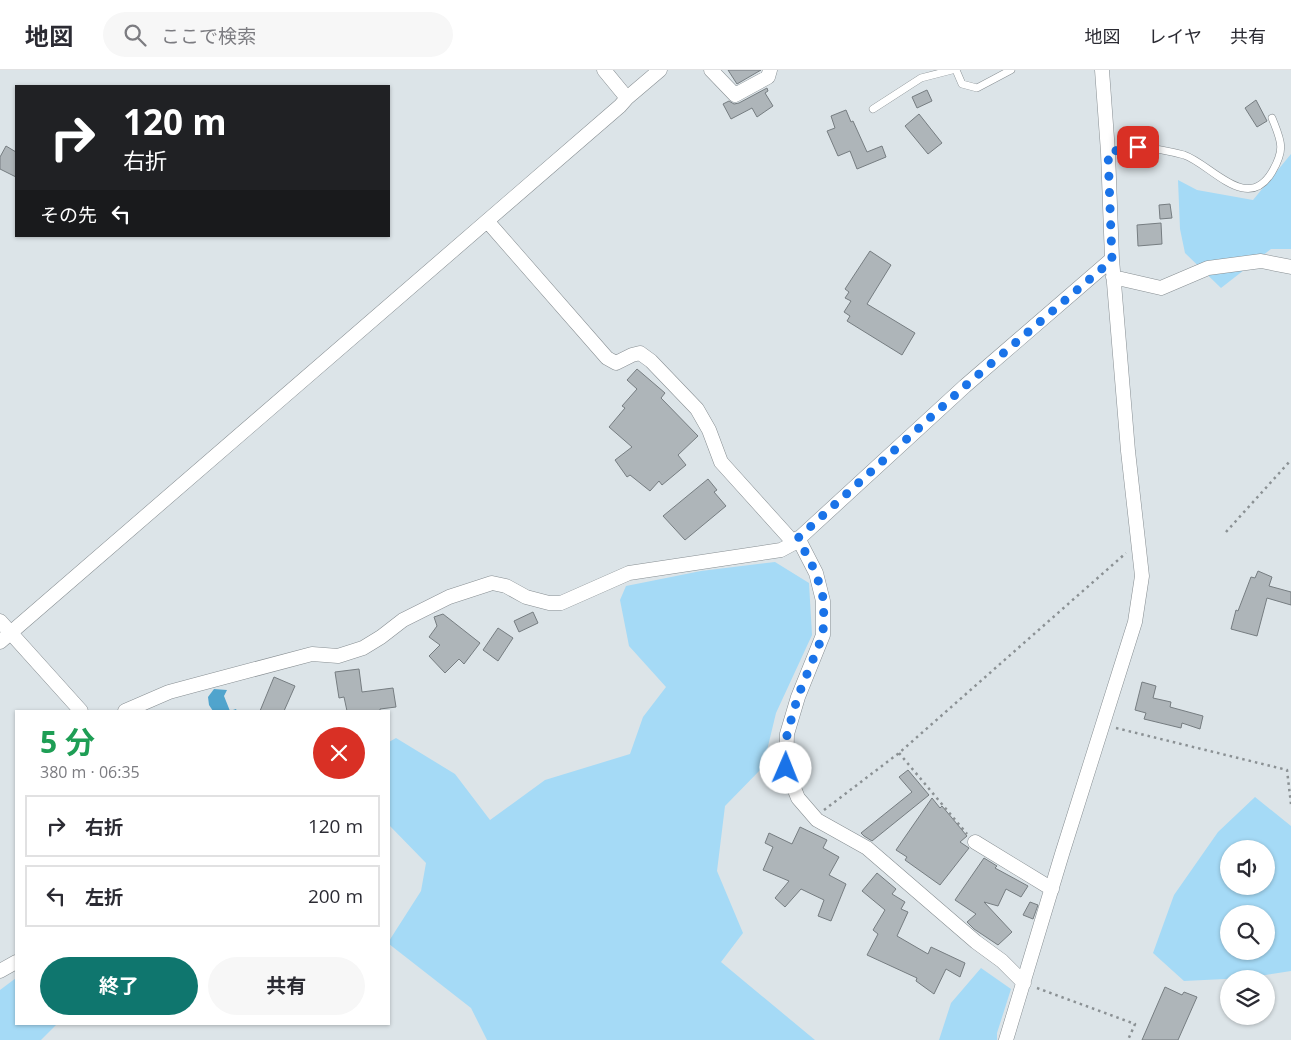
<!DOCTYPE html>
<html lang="ja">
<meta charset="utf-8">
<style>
:root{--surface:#fff;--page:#f7f7f7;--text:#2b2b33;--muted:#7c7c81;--line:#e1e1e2;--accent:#0f766e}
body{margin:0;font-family:"Open Sans","Noto Sans JP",sans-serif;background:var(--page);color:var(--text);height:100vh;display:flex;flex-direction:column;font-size:19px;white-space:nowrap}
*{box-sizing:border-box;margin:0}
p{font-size:16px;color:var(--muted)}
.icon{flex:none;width:28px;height:28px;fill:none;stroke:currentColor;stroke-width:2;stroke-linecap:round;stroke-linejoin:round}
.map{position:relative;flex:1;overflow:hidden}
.panel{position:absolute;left:15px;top:640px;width:375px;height:315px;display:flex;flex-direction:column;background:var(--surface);border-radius:0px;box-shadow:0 1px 4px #0004}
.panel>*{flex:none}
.hud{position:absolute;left:15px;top:15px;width:375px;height:152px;border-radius:0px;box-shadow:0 1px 4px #0004;background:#202124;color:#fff;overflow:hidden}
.controls{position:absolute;left:1220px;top:770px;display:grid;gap:10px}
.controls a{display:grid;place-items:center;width:55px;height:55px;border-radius:50%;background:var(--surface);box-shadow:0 1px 4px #0004;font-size:25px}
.pin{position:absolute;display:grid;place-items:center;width:42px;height:42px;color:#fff;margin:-21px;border-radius:10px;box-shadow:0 2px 8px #0006}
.me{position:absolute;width:55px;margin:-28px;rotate:1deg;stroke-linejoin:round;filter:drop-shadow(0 0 4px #0008)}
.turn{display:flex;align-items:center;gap:18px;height:105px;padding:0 25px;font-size:22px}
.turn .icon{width:65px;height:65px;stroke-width:2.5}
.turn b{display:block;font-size:35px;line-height:42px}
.then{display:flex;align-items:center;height:48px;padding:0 25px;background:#0003;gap:10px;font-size:19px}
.round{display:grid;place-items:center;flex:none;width:52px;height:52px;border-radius:26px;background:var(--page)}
.summary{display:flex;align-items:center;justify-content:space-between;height:85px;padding:0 25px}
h1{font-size:30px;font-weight:700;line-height:38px;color:#1e9e55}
.button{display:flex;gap:10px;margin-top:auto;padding:10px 25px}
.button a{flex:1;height:58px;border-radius:30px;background:var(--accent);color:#fff;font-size:20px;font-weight:700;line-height:58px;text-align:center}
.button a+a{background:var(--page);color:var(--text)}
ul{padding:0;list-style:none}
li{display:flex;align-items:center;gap:15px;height:62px;margin:0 10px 8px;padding:0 15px;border:2px solid var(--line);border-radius:0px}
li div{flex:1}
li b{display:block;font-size:19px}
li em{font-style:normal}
header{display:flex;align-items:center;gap:30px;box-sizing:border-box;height:70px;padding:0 25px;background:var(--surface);border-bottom:1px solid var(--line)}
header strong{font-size:24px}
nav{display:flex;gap:28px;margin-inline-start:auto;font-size:18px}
.search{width:350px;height:45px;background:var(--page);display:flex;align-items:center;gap:12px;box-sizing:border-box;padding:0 18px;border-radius:28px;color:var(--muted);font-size:19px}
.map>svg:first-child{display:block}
.green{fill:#a5daf6;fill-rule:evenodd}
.water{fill:#50a4cd}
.building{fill:#aeb5b9;stroke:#767d81}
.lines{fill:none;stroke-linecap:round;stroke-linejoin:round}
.service-casing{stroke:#878e92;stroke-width:8}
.minor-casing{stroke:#878e92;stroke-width:15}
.path{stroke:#8b9194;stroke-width:2.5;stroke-dasharray:2.5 4;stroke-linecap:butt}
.service{stroke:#fff;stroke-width:7}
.minor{stroke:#fff;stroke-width:14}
.route{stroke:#1a73e8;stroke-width:9;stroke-dasharray:0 16.2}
</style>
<header>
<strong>地図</strong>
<div class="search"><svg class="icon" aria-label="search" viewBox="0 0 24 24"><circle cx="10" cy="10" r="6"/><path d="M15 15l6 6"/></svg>ここで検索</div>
<nav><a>地図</a><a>レイヤ</a><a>共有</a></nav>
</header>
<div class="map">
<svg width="1291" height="970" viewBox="0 0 1291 970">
<rect width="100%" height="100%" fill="#dce4e8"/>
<path class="green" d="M1291,84v95h-20l-50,39 -36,-35 -5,-24 -2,-49 19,10 56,10z
M775,492l34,21 3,52 -36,78 -13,54 -38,39 -8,65 26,62 -22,29 94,78h-328l-16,-32 -82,-64v-3l32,-50 5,-28 -37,-38v-83l7,-4 59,36 35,46 55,-40 85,-26 13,-37 23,-30 -37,-41 -9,-46 6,-14 75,-15z
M1255,727l36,29v145l-46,7 -61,3 -31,-28 21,-58 44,-63zM1229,779h37v37h-37zM1229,844h37v37h-37z
M981,898l30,21 -14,44v7h-58l12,-37z
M16,908v46h41l-16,16h-41v-50z"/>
<path class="water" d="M214,619l13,1 -3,6 6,15 6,-2 1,2h-24l-4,-6 -1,-8z"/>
<path class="building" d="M728,0h33l-24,14z
M767,18l1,3 -3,2 8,13 -16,11 -5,-9 -21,11 -8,-15 6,-3 5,3 5,-1z
M927,20l5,11 -15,7 -5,-11z
M1256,30l11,21 -10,6 -12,-19z
M846,40l5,12 2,-1 14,31 15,-6 4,11 -29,12 -7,-18 -12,5 -11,-25 8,-3 -4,-12z
M919,44l23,29 -14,11 -23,-28z
M6,76l10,6v25l-16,-8v-12z
M1170,134l2,14 -12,1 -1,-14z
M1161,153l1,21 -24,2 -1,-21z
M870,181l21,14 -24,39 48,29 -13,22 -55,-34 3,-5 -6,-4 7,-11 -6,-3 4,-6 -4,-3z
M637,299l28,24 -4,5 37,38 -20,19 8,10 -24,20 -3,-4 -9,10 -20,-16 -3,2 -12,-17 17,-13 -23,-20 16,-19 -3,-2 15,-17 -10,-9z
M708,409l9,11 -3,2 12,14 -41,34 -22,-24z
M1258,501l14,6 -3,9 22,6v13l-24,-7 -10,38 -26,-7 5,-19 2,1 13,-34 4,1z
M533,542l5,11 -19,9 -5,-11z
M443,544l37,29 -16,21 -5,-5 -14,14 -16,-17 11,-11 -11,-8 8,-11 -3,-9z
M498,558l15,10 -15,23 -15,-11z
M359,599l3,23 31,-4 3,19 -16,2v2h-33l-3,-14 -5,1 -4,-26z
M274,607l21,9 -11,25h-24z
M1142,612l14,4 -3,12 18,4 -1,5 33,9 -3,13 -18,-6 -1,5 -37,-9 2,-6 -11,-3z
M908,700l21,25 -57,46 -8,-5 -3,-3 51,-41 -13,-15z
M932,728l8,10 2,-2 25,30 -7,6 9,6 -29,37 -35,-25 2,-3 -11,-7z
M800,757l27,13 -4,8 16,9 -10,18 17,9 -15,37 -13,-5 6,-16 -23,-11 -16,18 -10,-9 14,-17 -26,-11 10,-23 -8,-4 4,-10 23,11z
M984,788l13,8 -2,2 33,18 -7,11 -15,-8 -8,17 -14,-4 28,30 -14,13 -24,-16 -7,-7 9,-8 -21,-14z
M877,803l19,16 -4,5 13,8 -4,7 7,3 -11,24 31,18 3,-7 34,16 -5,14 -14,-8 -12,25 -18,-13 1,-3 -50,-23 11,-21 -5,-4 12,-20 -23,-19z
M1030,832l8,3 -5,14 -10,-4z
M1165,917l17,8 2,-3 13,5 -19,43h-36z"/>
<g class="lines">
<g class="service-casing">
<path id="service" d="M956,0l6,14 15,4 34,-18
M873,39l48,-31 31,-8
M1108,82c9,-2 21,-5 30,-5 11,0 35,5 46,8 27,9 63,59 88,17 14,-24 9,-31 0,-54"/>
</g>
<g class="minor-casing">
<path id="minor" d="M711,0l24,25 33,-18 2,-7
M627,28l33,-28
M488,152l119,136 9,5 16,-8 8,-2 11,8 46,48 12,21 12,32 73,81
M1113,207l48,11 47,-20 53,-7 30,6
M798,468l18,35 7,28v34l-25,62 -11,37 -1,34 12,30 19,22 50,28 109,94 26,19 22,22
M0,551l81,90
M0,572l620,-536 7,-8 -23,-28
M125,641l44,-19 26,-7 117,-31 26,2 25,-8 18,-11 22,-17 46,-23 43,-14 14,3 20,11 23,6h12l68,-30 152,-23 13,-7 171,-157 147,-127
M975,772l77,47
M0,901l16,-9
M1006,970l56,-186 73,-232 7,-46 -14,-125 -16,-192 -4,-107 -6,-82"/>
</g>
<path class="path" d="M1226,462l65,-72
M1116,658l171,42 4,34
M899,683l68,81
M824,740l75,-57 227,-200
M1037,918l98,36 -7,16"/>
<use href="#service" class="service"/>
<use href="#minor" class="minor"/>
</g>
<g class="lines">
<path class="route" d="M786,698l1,-34 11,-38 25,-61 1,-34 -8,-28 -18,-35 167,-152 147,-126 -4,-108 30,-5"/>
</g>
</svg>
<div class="controls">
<a><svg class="icon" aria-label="sound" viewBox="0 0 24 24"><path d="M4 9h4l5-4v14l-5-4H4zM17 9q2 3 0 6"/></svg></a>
<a><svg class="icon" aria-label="search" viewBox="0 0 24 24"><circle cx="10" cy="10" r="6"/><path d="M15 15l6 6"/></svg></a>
<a><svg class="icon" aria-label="layers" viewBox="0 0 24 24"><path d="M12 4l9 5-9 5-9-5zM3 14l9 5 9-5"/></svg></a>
</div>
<div class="pin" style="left:1138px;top:77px;background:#d93025"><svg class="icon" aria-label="arrive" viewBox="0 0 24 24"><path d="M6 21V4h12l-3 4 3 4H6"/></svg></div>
<svg class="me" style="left:786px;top:698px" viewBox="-20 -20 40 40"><circle r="19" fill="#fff"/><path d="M0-13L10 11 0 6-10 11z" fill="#1a73e8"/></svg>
<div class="hud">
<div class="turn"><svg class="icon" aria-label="right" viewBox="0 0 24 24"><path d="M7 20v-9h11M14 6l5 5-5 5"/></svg><div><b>120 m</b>右折</div></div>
<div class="then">その先<svg class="icon" aria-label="left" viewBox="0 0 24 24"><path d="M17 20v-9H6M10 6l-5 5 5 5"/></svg></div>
</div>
<section class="panel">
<div class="summary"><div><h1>5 分</h1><p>380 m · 06:35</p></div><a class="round" style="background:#d93025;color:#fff"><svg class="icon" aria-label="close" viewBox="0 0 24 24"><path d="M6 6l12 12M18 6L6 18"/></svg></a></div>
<ul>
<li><svg class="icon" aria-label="right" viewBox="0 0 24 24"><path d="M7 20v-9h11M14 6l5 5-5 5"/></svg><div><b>右折</b></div><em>120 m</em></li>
<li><svg class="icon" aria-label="left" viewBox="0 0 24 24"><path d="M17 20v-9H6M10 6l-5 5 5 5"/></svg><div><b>左折</b></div><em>200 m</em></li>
</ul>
<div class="button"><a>終了</a><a>共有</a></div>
</section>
</div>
